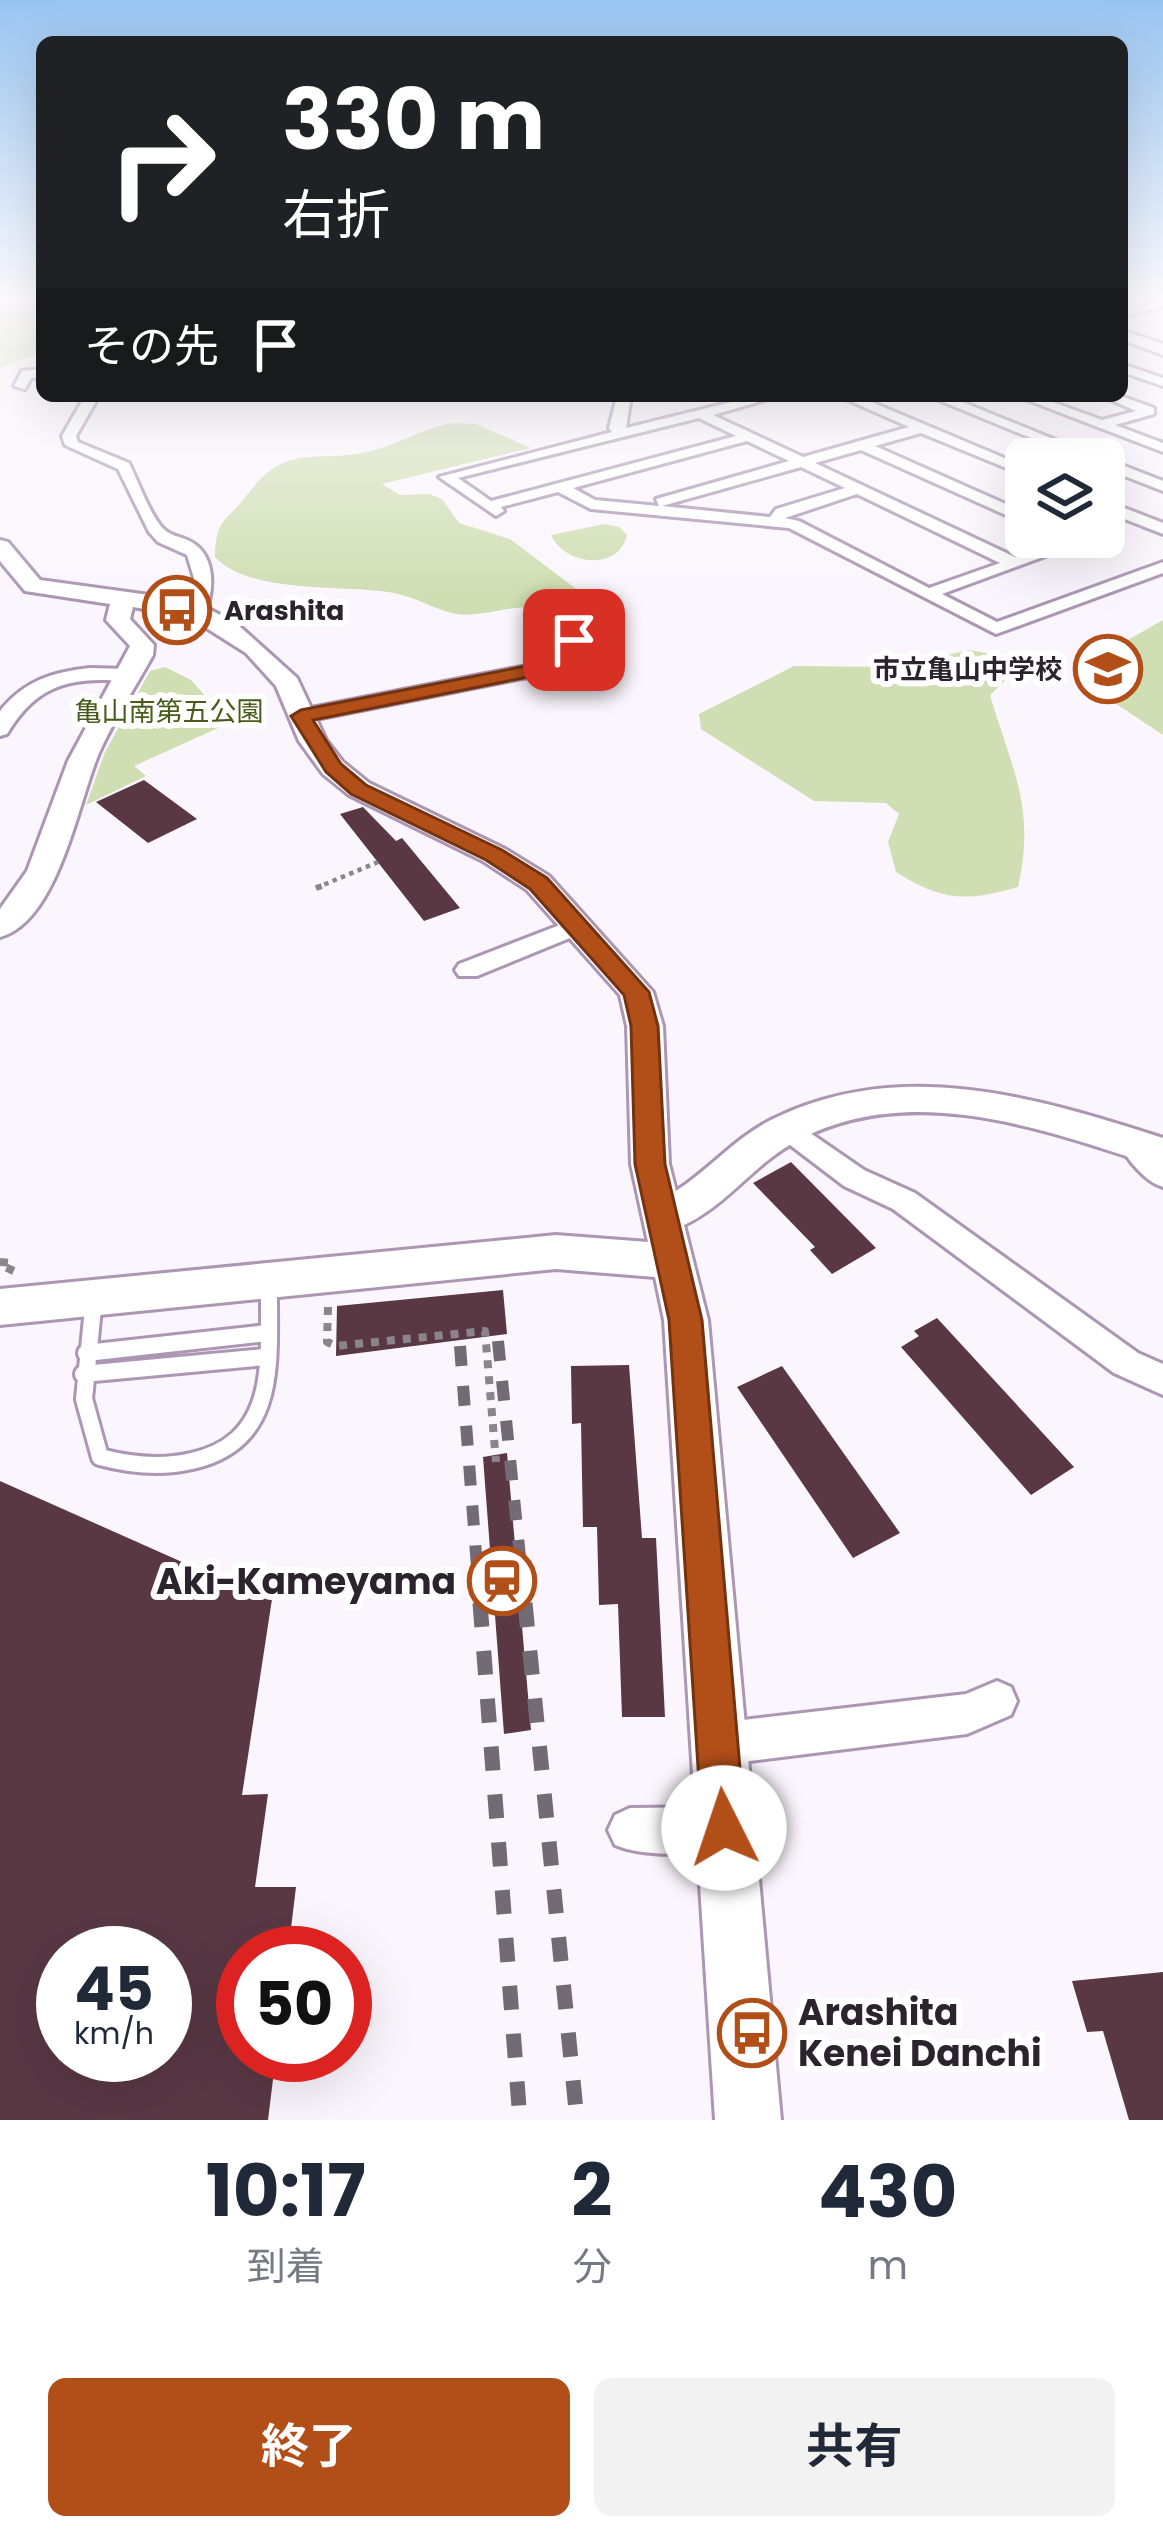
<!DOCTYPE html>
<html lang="ja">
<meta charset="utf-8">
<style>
:root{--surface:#fff;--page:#f2f2f3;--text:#1f2937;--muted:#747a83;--accent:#b24f19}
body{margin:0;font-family:Poppins,"Noto Sans JP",sans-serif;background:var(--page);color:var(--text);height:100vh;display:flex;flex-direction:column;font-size:45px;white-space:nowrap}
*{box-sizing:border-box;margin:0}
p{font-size:39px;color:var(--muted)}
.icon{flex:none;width:66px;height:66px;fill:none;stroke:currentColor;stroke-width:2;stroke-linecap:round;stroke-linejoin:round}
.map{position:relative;height:2120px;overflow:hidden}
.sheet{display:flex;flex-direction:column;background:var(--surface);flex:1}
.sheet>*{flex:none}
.guide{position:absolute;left:36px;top:36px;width:1092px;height:366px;border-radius:18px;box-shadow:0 12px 48px #0002;background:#202124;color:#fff;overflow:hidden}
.fabs{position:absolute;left:1005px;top:438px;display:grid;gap:24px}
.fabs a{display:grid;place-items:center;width:120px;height:120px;border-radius:18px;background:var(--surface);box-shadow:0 12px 48px #0002;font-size:60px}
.speed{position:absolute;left:36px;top:1926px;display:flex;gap:24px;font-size:60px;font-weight:700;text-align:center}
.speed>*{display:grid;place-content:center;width:156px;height:156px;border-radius:50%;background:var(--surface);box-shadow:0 12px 48px #0002;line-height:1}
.speed small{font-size:30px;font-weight:400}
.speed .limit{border:18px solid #d22;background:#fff;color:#111}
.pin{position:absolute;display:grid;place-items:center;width:102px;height:102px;color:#fff;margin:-51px;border-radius:24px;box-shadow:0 6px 18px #0006}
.me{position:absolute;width:132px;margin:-66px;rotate:356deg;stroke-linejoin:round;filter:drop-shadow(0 0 9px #0008)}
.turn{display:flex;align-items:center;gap:42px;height:252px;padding:0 48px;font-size:54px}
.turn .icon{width:156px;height:156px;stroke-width:2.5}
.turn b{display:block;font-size:84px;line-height:102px}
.then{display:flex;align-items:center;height:114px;padding:0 48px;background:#0003;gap:24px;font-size:45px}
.eta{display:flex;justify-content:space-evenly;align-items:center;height:204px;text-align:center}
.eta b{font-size:72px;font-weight:700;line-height:84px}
.primary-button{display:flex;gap:24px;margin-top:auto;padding:24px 48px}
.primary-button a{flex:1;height:138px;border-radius:18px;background:var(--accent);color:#fff;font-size:48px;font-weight:700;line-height:138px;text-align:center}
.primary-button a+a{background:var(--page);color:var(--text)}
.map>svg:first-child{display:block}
.green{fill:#cfdeb3}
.building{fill:#593844;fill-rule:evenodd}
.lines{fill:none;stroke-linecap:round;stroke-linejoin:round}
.lane-casing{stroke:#ac96b4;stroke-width:22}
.street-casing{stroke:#ac96b4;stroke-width:6}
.secondary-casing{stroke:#ac96b4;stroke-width:6}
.path-far2{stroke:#8b848d;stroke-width:4.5;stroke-dasharray:4.5 4.5;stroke-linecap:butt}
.path-far1{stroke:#8b848d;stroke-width:6;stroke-dasharray:6 6;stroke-linecap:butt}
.path{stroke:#8b848d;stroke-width:8;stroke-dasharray:8 8;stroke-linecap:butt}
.lane{stroke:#fff;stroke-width:16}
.street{fill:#fff;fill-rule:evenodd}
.secondary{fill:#fff;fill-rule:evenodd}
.rail-far1{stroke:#726a74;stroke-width:12;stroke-dasharray:20 20;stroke-linecap:butt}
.rail{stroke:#726a74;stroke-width:15;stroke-dasharray:24 24;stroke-linecap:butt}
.route{fill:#b24f19;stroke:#743310;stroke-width:3}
.labels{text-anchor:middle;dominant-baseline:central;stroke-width:12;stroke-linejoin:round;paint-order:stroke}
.far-poi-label{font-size:27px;font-weight:bold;fill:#2c232f;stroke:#fff;text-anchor:start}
.far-park-label{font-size:27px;fill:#495b1a;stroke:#fff}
.near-poi-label{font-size:36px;font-weight:bold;fill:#2c232f;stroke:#fff;text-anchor:end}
</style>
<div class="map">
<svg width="1163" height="2120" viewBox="0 0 1163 2120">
<rect width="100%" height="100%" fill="#fbf6fd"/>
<path class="green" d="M0,299h42v53l-42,16z
M451,423l25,1 55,24 -149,36 18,11 29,-1 13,5 17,24 51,16 69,52 4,13 -38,15 -5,-10c-29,-6 -56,9 -84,5 -21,-4 -40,-17 -62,-21 -51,-9 -143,2 -179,-36 1,-40 11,-34 32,-62 41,-55 68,-30 124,-44 28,-7 51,-22 80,-28z
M604,524l15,3 8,8c-8,37 -63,30 -76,0z
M1163,620v115l-84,-56 5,-14z
M970,650l36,7 6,17 -22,21c22,75 46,112 28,192 -52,15 -76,14 -122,-15l-8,-30 11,-28 -13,-11 -72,-2 -113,-72 -2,-15 95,-48 97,1z
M165,667l26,13 38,43 -95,43 12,10 -60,29 19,-53 45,-81z"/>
<path class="building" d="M144,780l53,39 -49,24 -52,-41z
M363,807l33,34 6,-3 58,70 -36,13 -84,-107z
M791,1162l85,86 -44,26 -22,-24 5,-3 -62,-64z
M503,1290l4,44 -171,22 1,-50z
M937,1318l137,149 -43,28 -130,-148 18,-11 -5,-5z
M629,1365l13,173h14l9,179h-43l-4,-113 -19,1 -2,-78h-14l-2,-104 -9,1 -1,-58z
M782,1366l118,167 -47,25 -116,-171z
M507,1453l24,277 -27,4 -21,-277z
M0,1481l236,105h38l-32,209 26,-1 -13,93h41l-8,66h-45v102h33l-8,65h-268zM63,1953h102v102h-102z
M1163,1972v148h-34l-26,-89 -16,1 -15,-51z"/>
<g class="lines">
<g class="lane-casing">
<path id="lane" d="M94,1298l-10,101 16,58c30,8 62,11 92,4 89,-20 76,-104 77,-176
M86,1353l181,-20
M83,1374l182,-17"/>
</g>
<g class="street-casing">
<path id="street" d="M1163,301v6l-41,9v-6z
M1122,364l41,14v8l-41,-14z
M42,369v8l-11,1 -6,11 -11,-3 8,-15z
M85,396h14l-23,40 2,6 51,21c10,20 17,43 31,62 10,13 21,10 33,18 24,15 21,52 10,73l-15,-4 6,-34 -7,-23 -29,-13 -9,-10 -31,-63 -53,-24 -3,-9z
M617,396h14l-5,32 130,-32h23l-66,19 90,42 106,-30 -70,-31h18l169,71v9l-105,-43 -46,13 151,67v11l-165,-74 -46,13 200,94 59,-20h23l-155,57 55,28 166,-60v11l-167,61 -207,-106 -198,-19 -33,-17 -57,15 3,4 -8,5 -57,-39 173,-45 -3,-4zM699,418l37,18 -245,65 -33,-23zM747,441l42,20 -133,38 3,7 -64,-6 -22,-12zM801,467l44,21 -69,21 -6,8 -108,-11zM857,494l143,69 -71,25 -130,-67 -14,-3z
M929,396h19l154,63h-20z
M1017,396h19l66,24 34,-9 -34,-15h19l33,12v6l-39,11 48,18v9z
M1102,459l7,1 54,21v10l-59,-23z
M1104,500l59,23v11l-59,-23z
M615,622l6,1v8l-44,17 4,13 -13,8 -267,53 -10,-6 10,-6 256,-50 5,-2 -1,-17z
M90,668l39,1 9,6c-11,8 -22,5 -36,5 -47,0 -72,16 -95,54l-7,2v-25c24,-30 52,-39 90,-43z
M578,918l12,8 -3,5 -110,45h-18l-4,-6 4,-6z
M787,1117l77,53 51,23 223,160 25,11v31l-49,-22 -221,-164 -49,-23 -67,-51 -4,-7 4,-7z
M1132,1131l10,3 21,23v30c-18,-5 -36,-28 -45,-45l4,-8z
M997,1681l14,6 6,14 -6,14 -44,19 -250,31 -15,-6 -6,-15 6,-15 15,-6 249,-29z
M724,1807l15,6 6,15 -6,15c-31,13 -93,15 -124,2l-7,-15 7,-15 15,-7z"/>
</g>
<g class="secondary-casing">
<path id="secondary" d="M1122,330l41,14v11l-41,-15z
M0,540l8,2 32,38 124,17 41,10 32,17 60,54 29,62 17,22 26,21 136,66 44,27 104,116 10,34 6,138 7,27c33,-21 59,-53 95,-71 128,-64 265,-23 392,18v30c-115,-37 -252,-90 -368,-26 -41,22 -68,63 -111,83l24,95 73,800h-66l-51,-800 -9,-43 -99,-8 -556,56v-36l556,-54 92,7 -17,-78 -4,-138 -7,-31 -93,-105 -44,-29 -134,-66 -26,-21 -24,-33 -23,-55 -30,-33 -57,-36 -56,-10 -3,12 24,26 -1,10c-18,33 -39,64 -54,98 -21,49 -41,169 -99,184v-28l27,-38 41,-110 62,-115 -24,-26 4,-16 -85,-13 -25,-30z"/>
</g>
<path class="path-far2" d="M316,888l62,-26"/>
<path class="path-far1" d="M316,888l6,-2"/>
<path class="path" d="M0,1262l13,1 -5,11
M328,1307l-1,35 9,4 149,-15 11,131"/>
<use href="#lane" class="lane"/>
<use href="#street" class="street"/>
<use href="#secondary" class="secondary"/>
<path class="rail-far1" d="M498,1341l27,265
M460,1346l20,260"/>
<path class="rail" d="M480,1603l40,517
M525,1603l52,517"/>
</g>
<linearGradient id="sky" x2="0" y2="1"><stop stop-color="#99c4f0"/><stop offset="0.5" stop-color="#fdfbfe"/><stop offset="1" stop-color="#fdfbfe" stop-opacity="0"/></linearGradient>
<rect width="1163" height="596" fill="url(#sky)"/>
<path class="route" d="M574,635l9,5 -6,7 4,14 -13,8 -255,51 28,44 25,21 136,65 45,28 102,114 9,34 7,138 37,156 43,508 -6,16 -15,6 -16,-6 -6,-16 -33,-508 -34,-156 -4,-138 -7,-31 -94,-106 -44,-29 -135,-66 -25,-22 -35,-56 10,-6 256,-50 5,-2 -1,-17z"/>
<defs>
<g id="bus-ring" transform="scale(3.45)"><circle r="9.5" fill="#fff" stroke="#b24f19" stroke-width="1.5"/><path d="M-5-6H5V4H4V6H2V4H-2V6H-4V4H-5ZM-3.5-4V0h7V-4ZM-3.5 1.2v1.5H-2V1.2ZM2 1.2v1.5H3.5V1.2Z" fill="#b24f19"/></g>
<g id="school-ring" transform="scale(3.45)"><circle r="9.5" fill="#fff" stroke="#b24f19" stroke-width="1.5"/><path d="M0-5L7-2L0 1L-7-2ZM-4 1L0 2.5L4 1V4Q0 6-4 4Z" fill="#b24f19"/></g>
<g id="station-ring" transform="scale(3.45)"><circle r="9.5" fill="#fff" stroke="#b24f19" stroke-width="1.5"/><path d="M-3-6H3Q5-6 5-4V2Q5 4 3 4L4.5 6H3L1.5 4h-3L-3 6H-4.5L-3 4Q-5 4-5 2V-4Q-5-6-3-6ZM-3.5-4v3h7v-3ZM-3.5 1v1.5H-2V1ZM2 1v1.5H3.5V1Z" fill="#b24f19"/></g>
</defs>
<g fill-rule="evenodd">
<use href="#bus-ring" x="177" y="610"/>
<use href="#school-ring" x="1108" y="669"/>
<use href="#station-ring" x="502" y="1581"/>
<use href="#bus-ring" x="752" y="2033"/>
</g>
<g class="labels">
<g class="far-poi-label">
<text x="224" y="610">Arashita</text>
<text x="1062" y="669" text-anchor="end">市立亀山中学校</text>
</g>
<g class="far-park-label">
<text x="169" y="711">亀山南第五公園</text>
</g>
<g class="near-poi-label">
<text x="456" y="1581">Aki-Kameyama</text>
<text x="798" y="2012" text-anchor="start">Arashita<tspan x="798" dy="41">Kenei Danchi</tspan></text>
</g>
</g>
</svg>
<div class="fabs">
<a><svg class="icon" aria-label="layers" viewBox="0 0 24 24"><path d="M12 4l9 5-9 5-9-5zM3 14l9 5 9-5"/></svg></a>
</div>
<div class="speed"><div>45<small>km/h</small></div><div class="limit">50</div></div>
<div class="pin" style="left:574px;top:640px;background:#d93025"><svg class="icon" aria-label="arrive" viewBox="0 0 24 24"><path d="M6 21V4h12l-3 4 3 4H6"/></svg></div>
<svg class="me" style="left:724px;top:1828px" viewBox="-20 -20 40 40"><circle r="19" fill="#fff"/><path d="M0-13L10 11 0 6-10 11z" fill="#b24f19"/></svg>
<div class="guide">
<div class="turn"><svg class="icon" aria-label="right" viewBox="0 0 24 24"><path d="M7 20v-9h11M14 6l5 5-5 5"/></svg><div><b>330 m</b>右折</div></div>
<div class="then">その先<svg class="icon" aria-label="arrive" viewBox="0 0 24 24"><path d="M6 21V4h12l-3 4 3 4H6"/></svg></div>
</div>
</div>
<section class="sheet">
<div class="eta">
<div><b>10:17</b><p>到着</p></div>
<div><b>2</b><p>分</p></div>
<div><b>430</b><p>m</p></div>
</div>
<div class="primary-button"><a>終了</a><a>共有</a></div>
</section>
